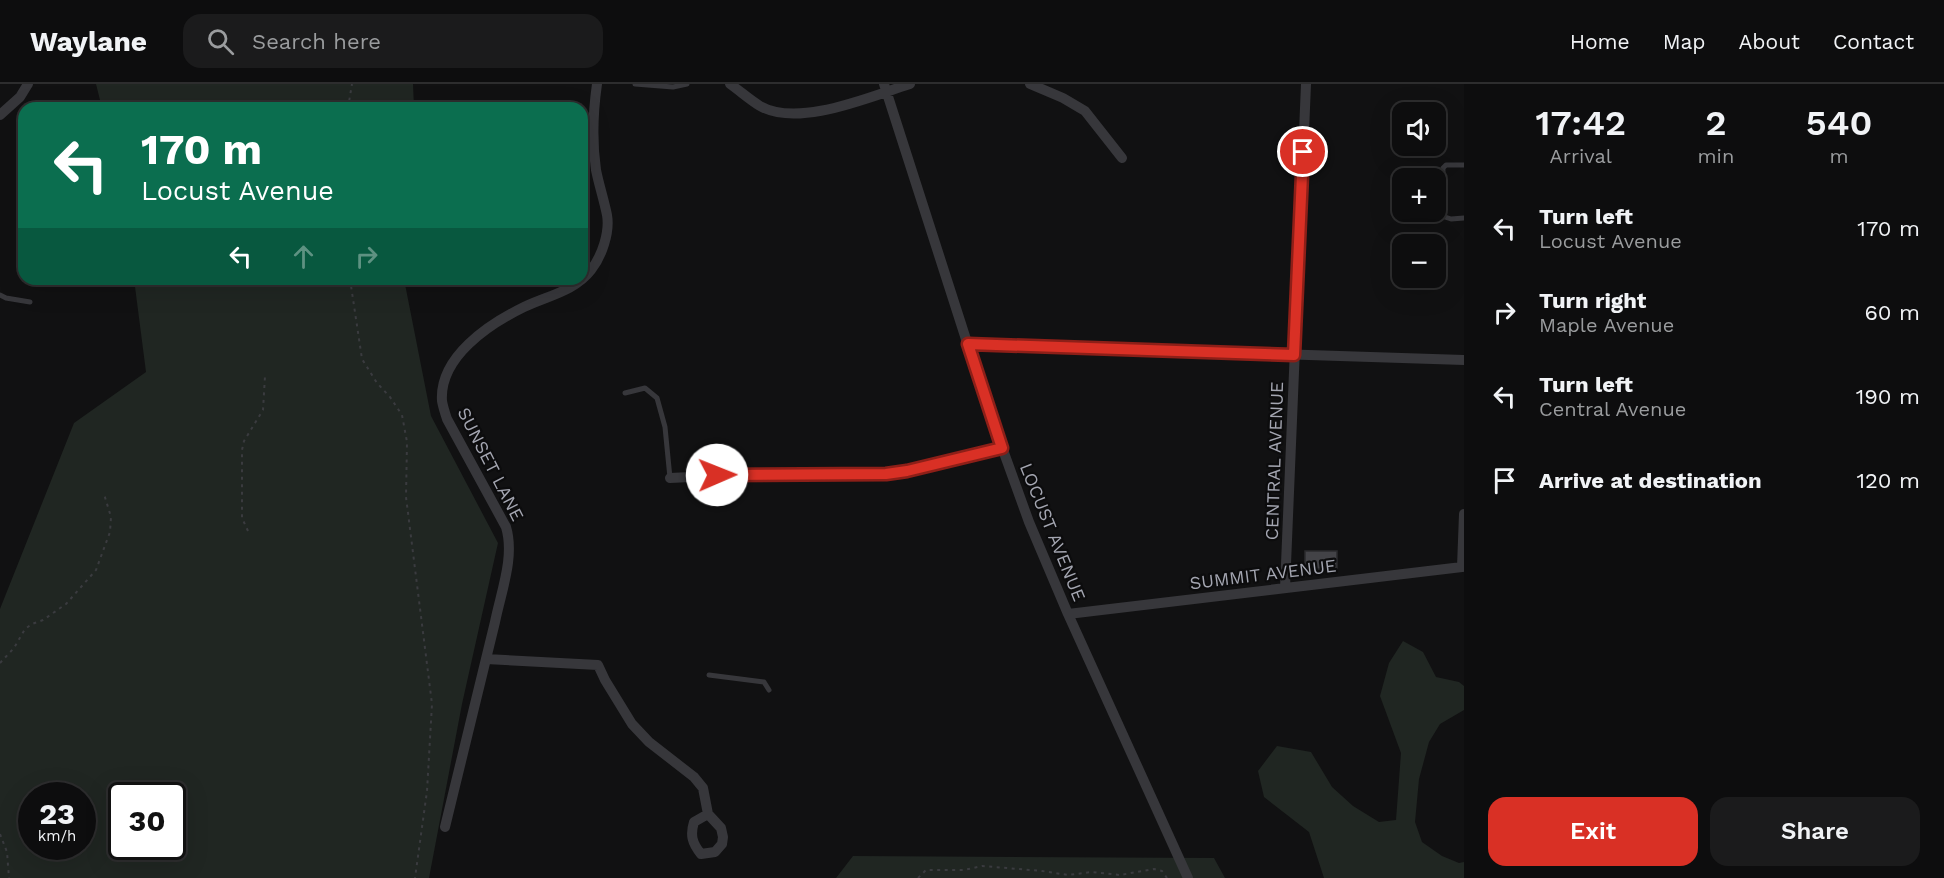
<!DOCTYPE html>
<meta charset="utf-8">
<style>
:root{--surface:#0d0d0e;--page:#1b1b1c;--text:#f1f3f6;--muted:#9a9c9e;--line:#2d2d2e;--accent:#d93025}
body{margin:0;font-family:"Work Sans",sans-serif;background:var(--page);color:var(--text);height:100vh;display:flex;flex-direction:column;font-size:22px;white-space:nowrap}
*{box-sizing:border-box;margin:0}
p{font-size:20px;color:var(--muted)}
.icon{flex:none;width:33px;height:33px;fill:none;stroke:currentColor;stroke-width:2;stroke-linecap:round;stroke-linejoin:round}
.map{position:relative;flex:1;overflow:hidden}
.details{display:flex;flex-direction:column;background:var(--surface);width:480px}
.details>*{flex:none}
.top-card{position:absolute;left:18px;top:18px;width:570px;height:183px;border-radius:18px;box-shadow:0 6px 24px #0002,0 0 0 2px var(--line);background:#0b6e4f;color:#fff;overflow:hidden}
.tools{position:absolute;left:1392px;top:18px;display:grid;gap:12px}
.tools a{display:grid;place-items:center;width:54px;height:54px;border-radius:12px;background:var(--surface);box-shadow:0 6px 24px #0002,0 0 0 2px var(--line);font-size:30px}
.speed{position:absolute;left:18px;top:698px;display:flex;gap:12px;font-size:30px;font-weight:700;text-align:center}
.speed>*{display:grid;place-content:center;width:78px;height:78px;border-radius:50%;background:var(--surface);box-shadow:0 6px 24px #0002,0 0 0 2px var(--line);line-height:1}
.speed small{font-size:15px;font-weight:400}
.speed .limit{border:3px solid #111;border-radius:9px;background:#fff;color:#111}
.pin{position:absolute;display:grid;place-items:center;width:51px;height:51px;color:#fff;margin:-26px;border:3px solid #fff;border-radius:50%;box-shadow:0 2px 6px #0007}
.me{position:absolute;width:66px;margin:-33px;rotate:89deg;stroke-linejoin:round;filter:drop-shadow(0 0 4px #0008)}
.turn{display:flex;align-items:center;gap:21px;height:126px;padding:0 24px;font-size:27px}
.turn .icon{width:78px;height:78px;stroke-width:2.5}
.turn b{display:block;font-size:42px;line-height:51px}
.lanes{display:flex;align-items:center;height:57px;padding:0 24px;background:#0003;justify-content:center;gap:30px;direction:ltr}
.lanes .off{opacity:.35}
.eta{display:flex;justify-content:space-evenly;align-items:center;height:102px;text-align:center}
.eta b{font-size:36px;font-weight:600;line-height:42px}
.button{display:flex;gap:12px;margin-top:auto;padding:12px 24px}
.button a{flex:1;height:69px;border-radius:18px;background:var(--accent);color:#fff;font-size:24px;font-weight:600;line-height:69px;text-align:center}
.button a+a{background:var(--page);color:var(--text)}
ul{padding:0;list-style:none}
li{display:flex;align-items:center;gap:18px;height:84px;padding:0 24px}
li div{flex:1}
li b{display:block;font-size:22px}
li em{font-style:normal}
header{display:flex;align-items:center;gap:36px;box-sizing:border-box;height:84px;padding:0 30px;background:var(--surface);border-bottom:2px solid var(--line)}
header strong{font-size:28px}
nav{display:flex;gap:33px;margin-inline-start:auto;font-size:21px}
.search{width:420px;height:54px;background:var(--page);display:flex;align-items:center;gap:15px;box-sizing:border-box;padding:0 21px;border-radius:18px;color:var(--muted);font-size:22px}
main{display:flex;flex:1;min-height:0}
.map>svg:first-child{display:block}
.green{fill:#202622;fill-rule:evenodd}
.building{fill:#434347;stroke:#2b2b2e;stroke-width:1.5}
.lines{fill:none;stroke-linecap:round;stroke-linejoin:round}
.path{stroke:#3a3b3f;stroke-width:2;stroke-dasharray:3 4.5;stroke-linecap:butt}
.lane{stroke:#37373b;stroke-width:5}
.street{stroke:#37373b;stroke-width:10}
.route-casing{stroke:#8d1f18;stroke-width:15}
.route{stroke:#d93025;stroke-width:10}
.labels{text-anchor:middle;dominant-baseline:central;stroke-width:4.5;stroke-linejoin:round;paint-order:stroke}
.street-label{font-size:18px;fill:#a4a6b1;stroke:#0c0c0d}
</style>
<header>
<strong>Waylane</strong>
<div class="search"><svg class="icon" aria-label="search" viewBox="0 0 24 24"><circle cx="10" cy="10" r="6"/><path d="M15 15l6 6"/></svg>Search here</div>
<nav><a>Home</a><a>Map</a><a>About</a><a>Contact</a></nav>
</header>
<main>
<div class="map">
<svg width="1464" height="794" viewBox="0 0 1464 794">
<rect width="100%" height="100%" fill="#111112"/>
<path class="green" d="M96,0h317l1,24h-312z
M134,195h270l27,137 67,127 -36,161 -33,174h-429v-269l74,-186 72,-51zM32,711h50v51h-50zM122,711h50v51h-50z
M1403,557l20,11 13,25 23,5 5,4v24l-24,14 -11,18 -10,37 -4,43 7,20 20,14 17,7 5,-1v16h-140l-15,-46 -45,-35 -6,-26 19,-25 34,6 21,35 21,19 26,16 17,-2 5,-67 -21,-57 9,-33z
M853,772l361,2 11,20h-389z"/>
<path class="building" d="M1305,467h32v18h-32z"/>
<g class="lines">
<path class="path" d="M348,24l4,-24
M350,195l12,80 15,24 13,14 12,18 5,27 -1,55 26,207 -5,87 -12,87
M248,447l-6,-13v-68l2,-9 19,-31 2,-34
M0,579l14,-15 11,-19 7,-5 11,-4 23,-16 30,-34 14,-38 1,-15 -7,-23
M0,750l7,18 2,26
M918,794l8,-8h38l18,-4 60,5 26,4 24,-3 28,3 34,-6 8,2 5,7"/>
<path class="lane" d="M635,0l38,3 14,-3
M1464,81h-18l-3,3 -1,42 3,7 6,2 13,-1
M0,211l6,3 24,4
M625,309l20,-5 12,10 8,29 5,51
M709,591l55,7 5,8"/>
<path class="street" d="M730,0c10,7 20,16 30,22 39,22 111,-10 150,-22
M884,0l106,330 39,108 39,92 120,264
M1030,0l33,14 22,13 37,47
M0,31l20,-18 8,-13
M968,260l496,16
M670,394l61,-3 155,-1 21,-3 95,-22
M1285,504l21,-504
M1068,530l394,-47 2,-53
M486,575l112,6 7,15 27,44 17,18 45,35 9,11 5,26 13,14 2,9 -1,7 -7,8 -14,2c-9,-11 -11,-19 -7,-32l14,-8
M445,743c17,-69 34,-137 50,-205 6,-30 20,-65 11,-95l-59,-108c-2,-6 -4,-12 -5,-18 -3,-44 47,-77 82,-94 23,-11 51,-16 67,-37 11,-14 19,-38 16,-55 -3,-15 -8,-30 -11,-45 -4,-28 -3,-58 1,-86"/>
</g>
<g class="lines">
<g class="route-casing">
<path id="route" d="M717,391l169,-1 21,-3 95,-23 -34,-104 326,11 9,-203"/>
</g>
<use href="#route" class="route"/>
</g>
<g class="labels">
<g class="street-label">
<text transform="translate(1274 377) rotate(-88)">CENTRAL AVENUE</text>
<text transform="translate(491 380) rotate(63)">SUNSET LANE</text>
<text transform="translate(1053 448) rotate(68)">LOCUST AVENUE</text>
<text transform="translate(1263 490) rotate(-7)">SUMMIT AVENUE</text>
</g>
</g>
</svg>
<div class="tools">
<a><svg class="icon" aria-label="sound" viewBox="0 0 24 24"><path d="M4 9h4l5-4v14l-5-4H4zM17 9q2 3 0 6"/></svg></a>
<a>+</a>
<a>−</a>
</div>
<div class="speed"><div>23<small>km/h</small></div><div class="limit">30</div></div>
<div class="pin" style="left:1303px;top:68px;background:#d93025"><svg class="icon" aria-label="arrive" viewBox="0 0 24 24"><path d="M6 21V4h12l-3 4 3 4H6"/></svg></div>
<svg class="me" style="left:717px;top:391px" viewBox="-20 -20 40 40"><circle r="19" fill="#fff"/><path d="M0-13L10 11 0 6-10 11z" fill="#d93025"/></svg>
<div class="top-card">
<div class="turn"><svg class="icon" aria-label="left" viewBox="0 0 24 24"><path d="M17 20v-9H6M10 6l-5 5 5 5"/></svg><div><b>170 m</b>Locust Avenue</div></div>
<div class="lanes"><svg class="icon" aria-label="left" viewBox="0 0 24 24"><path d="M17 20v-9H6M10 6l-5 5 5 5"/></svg><svg class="icon off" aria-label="ahead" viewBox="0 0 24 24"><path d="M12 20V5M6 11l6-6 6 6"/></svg><svg class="icon off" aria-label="right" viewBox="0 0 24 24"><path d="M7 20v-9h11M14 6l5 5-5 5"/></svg></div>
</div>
</div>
<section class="details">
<div class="eta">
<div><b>17:42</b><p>Arrival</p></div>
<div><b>2</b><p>min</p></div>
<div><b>540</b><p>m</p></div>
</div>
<ul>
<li><svg class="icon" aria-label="left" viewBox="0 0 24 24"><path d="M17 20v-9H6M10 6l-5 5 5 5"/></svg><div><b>Turn left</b><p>Locust Avenue</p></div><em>170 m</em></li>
<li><svg class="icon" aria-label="right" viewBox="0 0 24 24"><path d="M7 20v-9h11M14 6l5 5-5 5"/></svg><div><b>Turn right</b><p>Maple Avenue</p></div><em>60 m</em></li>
<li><svg class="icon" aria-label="left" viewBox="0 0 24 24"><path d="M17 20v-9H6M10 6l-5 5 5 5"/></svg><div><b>Turn left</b><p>Central Avenue</p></div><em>190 m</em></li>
<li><svg class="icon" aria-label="arrive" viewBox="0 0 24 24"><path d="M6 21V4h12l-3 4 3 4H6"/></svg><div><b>Arrive at destination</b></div><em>120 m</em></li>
</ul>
<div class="button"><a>Exit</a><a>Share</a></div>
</section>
</main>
